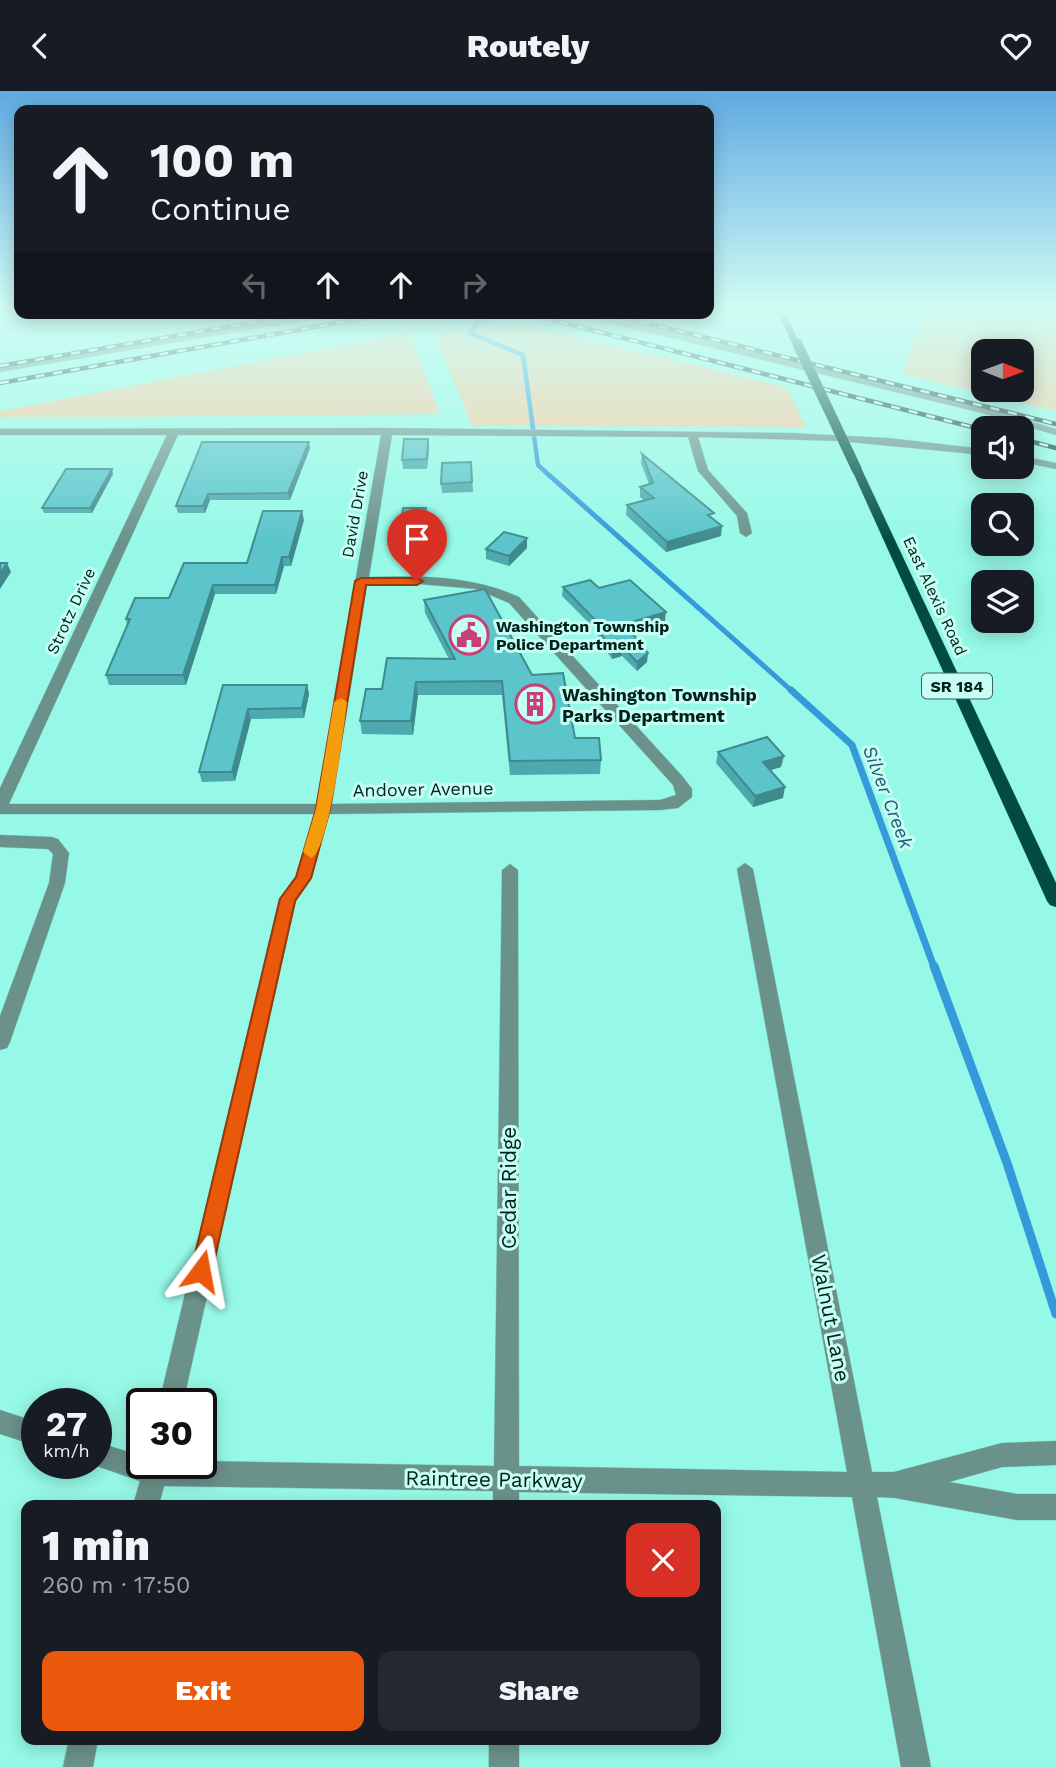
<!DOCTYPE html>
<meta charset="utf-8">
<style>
:root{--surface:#171b24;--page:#242831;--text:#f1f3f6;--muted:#9ea1a6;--accent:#ea580c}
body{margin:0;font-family:"Work Sans",sans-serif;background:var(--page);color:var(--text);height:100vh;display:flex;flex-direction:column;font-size:26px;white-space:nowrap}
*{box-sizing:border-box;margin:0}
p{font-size:23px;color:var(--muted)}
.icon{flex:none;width:38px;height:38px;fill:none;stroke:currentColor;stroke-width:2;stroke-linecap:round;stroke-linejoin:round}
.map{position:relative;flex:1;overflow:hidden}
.panel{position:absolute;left:21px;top:1409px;width:700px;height:245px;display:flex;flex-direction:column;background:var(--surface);border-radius:14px;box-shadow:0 4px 18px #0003}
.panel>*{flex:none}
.guide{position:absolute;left:14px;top:14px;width:700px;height:214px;border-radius:14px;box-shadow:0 4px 18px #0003;background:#171b24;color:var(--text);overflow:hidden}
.needle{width:46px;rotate:91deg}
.tools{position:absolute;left:971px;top:248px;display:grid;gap:14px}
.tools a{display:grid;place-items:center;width:63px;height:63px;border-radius:14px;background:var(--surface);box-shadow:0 4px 18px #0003;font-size:35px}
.speed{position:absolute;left:21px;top:1297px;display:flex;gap:14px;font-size:35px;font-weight:700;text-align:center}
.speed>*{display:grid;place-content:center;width:91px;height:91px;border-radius:50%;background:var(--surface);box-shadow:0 4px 18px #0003;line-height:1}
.speed small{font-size:18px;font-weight:400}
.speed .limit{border:4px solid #111;border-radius:10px;background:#fff;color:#111}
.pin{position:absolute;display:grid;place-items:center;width:60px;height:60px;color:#fff;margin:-72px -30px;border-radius:50% 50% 50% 0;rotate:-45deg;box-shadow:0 0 7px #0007}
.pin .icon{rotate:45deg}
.me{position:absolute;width:77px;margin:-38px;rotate:13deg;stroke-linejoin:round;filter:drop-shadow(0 0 5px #0008)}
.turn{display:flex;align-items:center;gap:24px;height:147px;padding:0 21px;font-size:32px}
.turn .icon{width:91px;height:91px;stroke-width:2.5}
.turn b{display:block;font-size:49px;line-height:60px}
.lanes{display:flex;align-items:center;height:66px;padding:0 21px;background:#0003;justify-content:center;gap:35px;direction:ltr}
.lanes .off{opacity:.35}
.round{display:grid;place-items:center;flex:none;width:74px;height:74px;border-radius:14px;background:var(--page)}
.head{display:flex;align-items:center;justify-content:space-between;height:119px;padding:0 21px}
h1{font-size:42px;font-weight:800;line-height:52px}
.primary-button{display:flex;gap:14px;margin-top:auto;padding:14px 21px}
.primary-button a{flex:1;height:80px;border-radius:14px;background:var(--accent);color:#fff;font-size:28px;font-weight:800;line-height:80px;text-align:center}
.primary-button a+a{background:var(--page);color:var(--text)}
header{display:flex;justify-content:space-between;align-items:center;height:91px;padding:0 21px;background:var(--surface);font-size:32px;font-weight:800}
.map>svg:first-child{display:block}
.green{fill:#fcc79b;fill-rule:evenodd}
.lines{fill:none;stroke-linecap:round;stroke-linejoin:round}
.stream-far3{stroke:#359ad9;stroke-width:4.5}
.stream-far2{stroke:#359ad9;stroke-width:5}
.stream-far1{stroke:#359ad9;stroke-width:7}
.stream{stroke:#359ad9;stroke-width:9}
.minor-casing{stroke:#7ed6c7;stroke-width:1}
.major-casing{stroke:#7ed6c7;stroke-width:1}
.minor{fill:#6b928a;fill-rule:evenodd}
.major{fill:#014b42;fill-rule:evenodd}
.rail-casing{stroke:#163f38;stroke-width:4.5}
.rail{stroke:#c6fef3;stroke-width:2.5;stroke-dasharray:9;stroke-linecap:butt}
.major-bridge-casing{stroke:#7ed6c7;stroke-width:10;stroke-linecap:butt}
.major-bridge{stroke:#014b42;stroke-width:10}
.wall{fill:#4ea9af}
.shaded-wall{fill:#408a8e}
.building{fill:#5bc5cb;stroke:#408a8e;stroke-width:2}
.route{fill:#ea580c;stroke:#983908;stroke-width:2}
.slow{fill:#f59e0b}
.labels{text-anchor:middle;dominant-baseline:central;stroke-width:6;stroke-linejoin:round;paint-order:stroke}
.far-street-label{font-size:16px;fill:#01211c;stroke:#c6fef3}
.far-poi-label{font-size:16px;font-weight:bold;fill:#01211c;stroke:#c6fef3;text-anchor:start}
.shield{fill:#c6fef3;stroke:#3c635c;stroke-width:2}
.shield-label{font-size:16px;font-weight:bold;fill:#01211c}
.poi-label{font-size:18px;font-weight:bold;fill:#01211c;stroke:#c6fef3;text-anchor:start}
.street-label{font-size:18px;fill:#01211c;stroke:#c6fef3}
.water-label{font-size:19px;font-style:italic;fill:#26597a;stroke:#c6fef3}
.near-street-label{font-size:21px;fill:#01211c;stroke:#c6fef3}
</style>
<header><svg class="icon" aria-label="back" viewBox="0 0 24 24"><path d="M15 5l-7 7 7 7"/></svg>Routely<svg class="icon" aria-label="heart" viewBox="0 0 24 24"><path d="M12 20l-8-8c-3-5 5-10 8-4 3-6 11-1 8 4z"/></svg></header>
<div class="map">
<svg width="1056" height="1676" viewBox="0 0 1056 1676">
<rect width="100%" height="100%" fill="#96f9e7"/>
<path class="green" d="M923,216h133v104l-152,-37zM984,261h38v38h-38z
M525,233l261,63 20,40 -334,-1 -39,-95z
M410,241l30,82 -440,4v-7z"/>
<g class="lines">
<path class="stream-far3" d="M482,227l-12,15 53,22 15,110 13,12"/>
<path class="stream-far2" d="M549,384l244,217"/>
<path class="stream-far1" d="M791,599l61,55 82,222"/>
<path class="stream" d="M934,875l73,197 49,151"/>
<g class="minor-casing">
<path id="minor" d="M326,222h24l-350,59v-6z
M568,222h19l38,7 360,88 71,21v6l-78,-23z
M387,337l404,5 97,5 96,11v6l-144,-14 -142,-4 10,33 39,43 5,20 -6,4 -6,-4 -3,-17 -39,-45 -10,-34 -296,-2 -23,142c52,-1 101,-2 150,20l164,180 9,12v8l-14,11 -18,2 -331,4 -17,64 -16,23 -113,502h-24l120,-504 17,-23 18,-62h-314v-26l167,-353h-167v-6zM178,344h203l-65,369h-307zM419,493l57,5 33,14 164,182 3,10 -16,5 -328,4 35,-219z
M1022,365l34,7v6l-34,-7z
M0,744l52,2 6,2 11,14 -4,30 -55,159 -3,6 -7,2v-34l49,-133 4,-29 -5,-5 -48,-2z
M745,772l8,6 119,603h22l108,-29 54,-2v24l-54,2 -53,15 68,12h39v26h-39l-122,-22 -18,-1 54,270h-30l-49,-270 -333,-5v13h-26v-14l-329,-5 -5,19h-26l7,-24 -52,-18h8v-21l46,14v7l59,-2 293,5 8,-596 8,-6 8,6 1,596 328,6 -110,-603z
M0,1319l37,12v24l-37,-12z
M69,1648h29l-5,28h-30z
M489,1648h30v28h-30z"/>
</g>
<g class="major-casing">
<path id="major" d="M775,216h8l17,38 -8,-2z
M857,376l5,3 194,413v24l-6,-2 -3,-4 -195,-431z"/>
</g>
<use href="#minor" class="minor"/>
<use href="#major" class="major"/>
<g class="rail-casing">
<path id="rail" d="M525,222l459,117
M606,222l450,111
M0,275l308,-53
M0,292l393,-70
M1022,348l34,9"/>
</g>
<use href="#rail" class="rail"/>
<g class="major-bridge-casing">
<path id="major-bridge" d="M797,252l60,127"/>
</g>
<use href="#major-bridge" class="major-bridge"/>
</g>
<path class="wall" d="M428,348l1,9 -2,21h-24l-1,-9z
M310,357l-20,52h-80l-5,13h-27l-2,-7z
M642,363l72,66 7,16 -55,16 -40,-37 1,-10 18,-4 -5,-4v-10l9,-3 -8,-21z
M471,371l2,30 -31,1 -1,-9z
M113,383l-21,39h-48l-2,-5z
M426,417l-4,34h-22v-5z
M304,429l-13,46h-7l-8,28h-61l-29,91h-77l-3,-10 21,-50 -1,-6 121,-56z
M527,457l-18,18 -23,-7v-10z
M563,496l36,1 66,33 -34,10 16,31 -10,9 -15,-15 -10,3 -14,-20v-7l-36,-36z
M424,509l108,75 43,63 26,22 -1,14 -90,1 -8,-80h-84l-5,40 -51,-1 -2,-13 22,-32 67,-30 -24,-46z
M223,594h84l2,9 -5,24 -53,1 -16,62 -33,1 -3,-10z
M718,661l63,15 -11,3 13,28 -30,9 -37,-44z"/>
<path class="shaded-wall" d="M428,348l1,9 -2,21v-10z
M309,351l1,6 -20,52 -2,-7z
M112,378l1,5 -21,39 -2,-5z
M208,403l2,6 -5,13 -2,-7z
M426,417v5l-4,29v-5z
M302,420l2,9 -13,46 -2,-9z
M722,435l-1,10 -55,16 1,-10z
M527,447v10l-18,18v-10z
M282,466l2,9 -8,28 -1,-9z
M7,472l4,9 -11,17v-15z
M213,494l2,9 -29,91 -3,-10z
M666,521l-1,9 -40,12v-9z
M623,556l-1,9 -10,3v-9z
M648,562l-1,9 -10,9v-9z
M416,591l2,13 -5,40 -2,-14z
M307,594l2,9 -5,24 -2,-10z
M248,618l3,10 -16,62 -3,-9z
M784,665l-3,11 -20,6 2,-11z
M785,696l-2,11 -30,9 2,-11z"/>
<path class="building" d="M404,348h24l-1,20 -25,1z
M202,351h107l-21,51 -80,1 -5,12h-27z
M642,363l72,59 -6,2 14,11 -55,16 -40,-37 27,-7 -14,-11 13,-4z
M471,371l1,20 -31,2 1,-21z
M66,378h46l-22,39h-48z
M403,417h23l-4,29h-22z
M263,420h39l-13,46h-7l-7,28h-62l-30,90h-77l24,-56h-4l9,-21h34l15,-35h63z
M504,441l23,6 -18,18 -23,-7z
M0,472h7l-7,11z
M590,489l9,8 31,-8 36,32 -41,12 23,29 -11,9 -14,-15 -11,3 -14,-20 6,-1 -41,-42z
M485,498l47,86 31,-2 12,65h24l2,22 -91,1 -8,-80 -86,1 -5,39h-51l6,-32h16l5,-31 68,1 -31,-59z
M223,594h84l-5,23 -54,1 -16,63h-33z
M767,646l17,19 -21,6 22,25 -30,9 -37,-44z"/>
<linearGradient id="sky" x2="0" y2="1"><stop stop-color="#60aae2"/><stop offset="0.48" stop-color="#d0fcf4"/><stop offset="1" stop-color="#d0fcf4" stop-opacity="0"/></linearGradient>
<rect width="1056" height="451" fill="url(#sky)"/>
<path class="route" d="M361,487h56l6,3 -6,4h-51l-36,224 -19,69 -16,23 -83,370 -3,7 -8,2 -7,-2 -3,-7 89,-372 16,-22 20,-68 39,-228z"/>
<path class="slow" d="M341,607l6,4c-3,24 -18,150 -36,156l-8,-6 13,-43 18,-107z"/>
<defs>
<g id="civic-ring" transform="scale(2.0125)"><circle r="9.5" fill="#c6fef3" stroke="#ca3f75" stroke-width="1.5"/><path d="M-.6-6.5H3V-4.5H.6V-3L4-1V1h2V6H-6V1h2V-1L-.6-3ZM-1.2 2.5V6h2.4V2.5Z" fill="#ca3f75"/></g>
<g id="building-ring" transform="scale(2.0125)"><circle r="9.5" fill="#c6fef3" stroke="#ca3f75" stroke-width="1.5"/><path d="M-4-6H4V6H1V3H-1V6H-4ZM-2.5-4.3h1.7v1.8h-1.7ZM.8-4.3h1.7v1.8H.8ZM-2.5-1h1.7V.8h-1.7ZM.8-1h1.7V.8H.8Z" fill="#ca3f75"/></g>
</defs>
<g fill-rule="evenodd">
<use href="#civic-ring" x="469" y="544"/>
<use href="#building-ring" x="535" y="613"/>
</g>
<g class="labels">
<g class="far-street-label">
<text transform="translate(355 423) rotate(-80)">David Drive</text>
<text transform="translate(935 505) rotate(65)">East Alexis Road</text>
<text transform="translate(71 520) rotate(-65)">Strotz Drive</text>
</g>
<g class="far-poi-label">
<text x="496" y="535">Washington Township<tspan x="496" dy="18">Police Department</tspan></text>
</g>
<rect class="shield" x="922" y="582.5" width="70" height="25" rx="5"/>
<g class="shield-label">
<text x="957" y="595">SR 184</text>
</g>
<g class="poi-label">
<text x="562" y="603">Washington Township<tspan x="562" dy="21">Parks Department</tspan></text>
</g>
<g class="street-label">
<text transform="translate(423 698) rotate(-1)">Andover Avenue</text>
</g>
<g class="water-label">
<text transform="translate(888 706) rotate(69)">Silver Creek</text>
</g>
<g class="near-street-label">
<text transform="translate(508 1097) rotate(-90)">Cedar Ridge</text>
<text transform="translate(831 1227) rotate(79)">Walnut Lane</text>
<text transform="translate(494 1388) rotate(1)">Raintree Parkway</text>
</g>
</g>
</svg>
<div class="tools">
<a><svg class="needle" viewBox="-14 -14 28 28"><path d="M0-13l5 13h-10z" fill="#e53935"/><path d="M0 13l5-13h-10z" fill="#9ea1a6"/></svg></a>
<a><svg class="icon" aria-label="sound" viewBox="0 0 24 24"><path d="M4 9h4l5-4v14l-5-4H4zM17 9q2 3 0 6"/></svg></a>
<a><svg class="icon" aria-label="search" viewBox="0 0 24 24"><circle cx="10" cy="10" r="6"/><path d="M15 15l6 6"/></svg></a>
<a><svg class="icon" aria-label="layers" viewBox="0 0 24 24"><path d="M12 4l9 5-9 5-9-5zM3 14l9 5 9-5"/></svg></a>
</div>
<div class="speed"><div>27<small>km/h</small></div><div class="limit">30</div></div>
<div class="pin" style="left:417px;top:490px;background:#d93025"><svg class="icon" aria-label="arrive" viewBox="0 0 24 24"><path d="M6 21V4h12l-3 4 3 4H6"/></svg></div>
<svg class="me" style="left:201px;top:1180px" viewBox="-20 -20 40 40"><path d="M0-17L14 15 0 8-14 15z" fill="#ea580c" stroke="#fff" stroke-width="4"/></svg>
<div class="guide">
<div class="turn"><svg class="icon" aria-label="ahead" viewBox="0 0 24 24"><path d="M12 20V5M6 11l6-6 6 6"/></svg><div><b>100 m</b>Continue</div></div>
<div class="lanes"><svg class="icon off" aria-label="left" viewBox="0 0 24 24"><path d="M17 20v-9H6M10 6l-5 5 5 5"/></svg><svg class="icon" aria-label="ahead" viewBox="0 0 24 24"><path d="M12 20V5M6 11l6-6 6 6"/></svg><svg class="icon" aria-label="ahead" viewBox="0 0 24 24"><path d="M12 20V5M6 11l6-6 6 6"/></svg><svg class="icon off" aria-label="right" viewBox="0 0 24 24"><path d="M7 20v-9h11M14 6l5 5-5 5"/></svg></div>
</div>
<section class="panel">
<div class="head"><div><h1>1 min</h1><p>260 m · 17:50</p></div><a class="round" style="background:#d93025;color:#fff"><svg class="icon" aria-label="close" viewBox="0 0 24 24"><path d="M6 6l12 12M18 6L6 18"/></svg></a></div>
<div class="primary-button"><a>Exit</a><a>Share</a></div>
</section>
</div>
